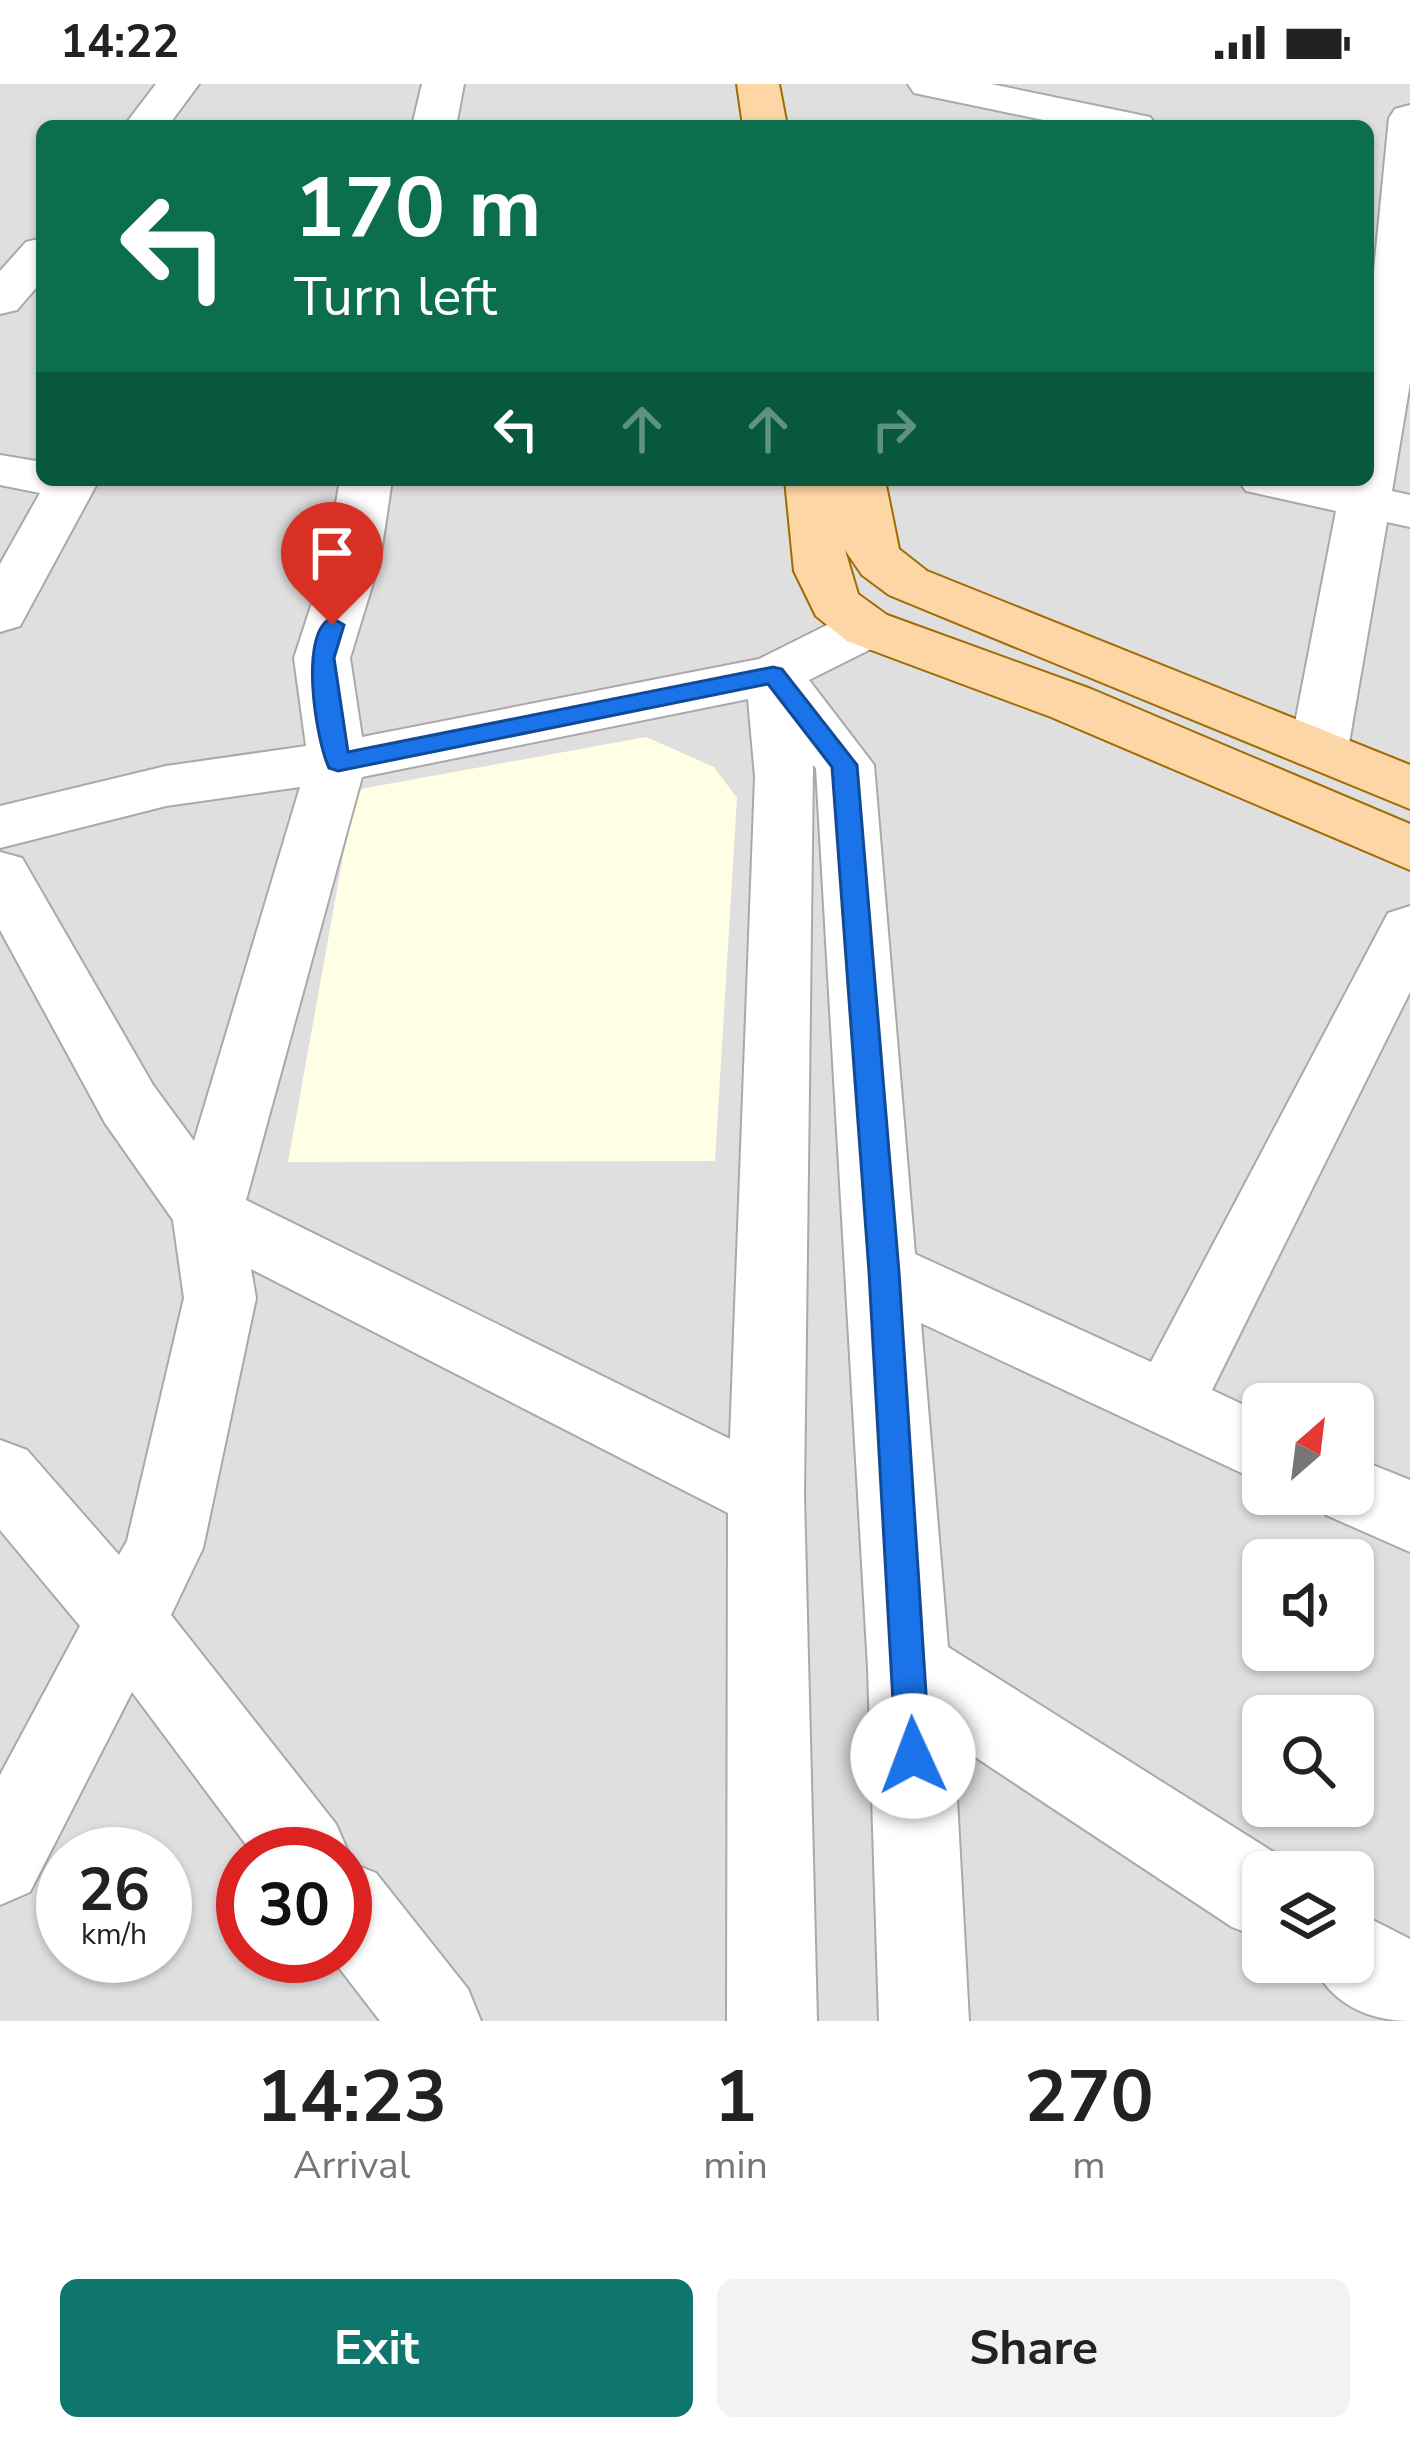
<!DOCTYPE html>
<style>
:root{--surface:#fff;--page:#f2f2f2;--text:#222;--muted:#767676;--accent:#0f766e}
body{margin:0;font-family:"Nunito Sans",sans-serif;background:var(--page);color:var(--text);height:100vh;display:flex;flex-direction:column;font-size:45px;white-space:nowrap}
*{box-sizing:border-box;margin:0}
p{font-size:39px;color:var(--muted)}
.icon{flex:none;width:66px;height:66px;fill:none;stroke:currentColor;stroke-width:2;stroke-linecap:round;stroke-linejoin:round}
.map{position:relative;height:1937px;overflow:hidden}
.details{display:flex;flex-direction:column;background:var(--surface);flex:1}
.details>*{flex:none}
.banner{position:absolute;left:36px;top:36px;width:1338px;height:366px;border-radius:18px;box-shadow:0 3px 9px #0004;background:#0b6e4f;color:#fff;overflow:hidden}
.needle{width:78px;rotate:28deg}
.buttons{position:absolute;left:1242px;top:1299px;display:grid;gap:24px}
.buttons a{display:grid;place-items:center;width:132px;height:132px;border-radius:18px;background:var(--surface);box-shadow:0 3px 9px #0004;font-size:60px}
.speed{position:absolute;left:36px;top:1743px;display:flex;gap:24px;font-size:60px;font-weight:700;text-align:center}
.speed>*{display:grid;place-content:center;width:156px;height:156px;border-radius:50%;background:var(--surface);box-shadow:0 3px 9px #0004;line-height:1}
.speed small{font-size:30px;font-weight:400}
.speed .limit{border:18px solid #d22;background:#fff;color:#111}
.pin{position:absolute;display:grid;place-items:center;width:102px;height:102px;color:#fff;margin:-123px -51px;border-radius:50% 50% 50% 0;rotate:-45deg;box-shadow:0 0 12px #0007}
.pin .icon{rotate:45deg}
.me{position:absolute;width:132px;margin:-66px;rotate:358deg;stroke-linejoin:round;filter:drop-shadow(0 0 9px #0008)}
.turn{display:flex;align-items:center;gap:42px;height:252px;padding:0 60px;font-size:54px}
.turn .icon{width:156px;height:156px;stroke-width:2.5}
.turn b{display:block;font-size:84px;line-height:102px}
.lanes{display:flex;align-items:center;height:114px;padding:0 60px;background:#0003;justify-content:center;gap:60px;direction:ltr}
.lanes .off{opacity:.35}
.eta{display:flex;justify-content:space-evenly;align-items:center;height:204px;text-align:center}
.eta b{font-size:72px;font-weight:700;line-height:84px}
.cta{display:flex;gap:24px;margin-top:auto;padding:24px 60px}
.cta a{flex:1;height:138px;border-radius:18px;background:var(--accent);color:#fff;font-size:48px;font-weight:700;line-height:138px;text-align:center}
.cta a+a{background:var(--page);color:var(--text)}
.status{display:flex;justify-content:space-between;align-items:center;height:84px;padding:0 60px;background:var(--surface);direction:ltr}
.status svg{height:33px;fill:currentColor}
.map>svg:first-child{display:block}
.residential{fill:#e0dfdf;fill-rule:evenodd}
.education{fill:#ffffe5}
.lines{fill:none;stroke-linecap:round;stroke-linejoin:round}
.minor-casing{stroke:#a9a9a9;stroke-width:4}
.major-casing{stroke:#a06b00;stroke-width:4}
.minor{fill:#fff;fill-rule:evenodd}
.major{fill:#fcd6a4;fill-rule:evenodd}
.route{fill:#1a73e8;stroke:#114b97;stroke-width:3}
</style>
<div class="status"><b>14:22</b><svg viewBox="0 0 49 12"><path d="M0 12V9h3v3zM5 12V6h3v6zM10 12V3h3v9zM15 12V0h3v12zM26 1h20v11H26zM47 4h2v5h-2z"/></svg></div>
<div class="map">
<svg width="1410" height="1937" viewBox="0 0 1410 1937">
<rect width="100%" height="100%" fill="#f2efe9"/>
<path class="residential" d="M0,0h1410v1937h-1410zM42,42h1326v354h-1326zM1263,1320h90v90h-90zM1263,1476h90v90h-90zM1263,1632h90v90h-90zM63,1770h102v102h-102zM243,1770h102v102h-102zM1263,1788h90v90h-90z"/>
<path class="education" d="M646,653l68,30 23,31 -22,363 -427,1 67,-372z"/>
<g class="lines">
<g class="minor-casing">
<path id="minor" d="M156,0h43l-31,42h-44z
M422,0h42l-8,42h-44z
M908,0h83l159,33 7,9h-85l-158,-33z
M1410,21v278l-18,108 18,4v32l-23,-5 -39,227 -8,14 -21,6 -21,-6 -8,-14 46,-238 -90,-20 -8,-11h130v-149l21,-213 6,-9z
M42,154v43l-25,29 -17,4v-43l26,-29z
M0,371l42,7v18h57l-79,146 -20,6v-68l40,-71 -40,-8z
M340,396h52l-12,80 -30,98 12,79 397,-78 88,-44 20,-5 20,5 8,13 -8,13 -78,39 65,85 41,489 236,108 237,-449 22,-7v86l-198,398 51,24v69l-342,-160 27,324 346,218 2,7h-33v67l-31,-12 -278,-184 15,278h-90l-11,-353 -52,-900 -3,-3 -9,730 13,526h-90l1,-508 -477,-244 5,29 -53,250 -32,67 165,209 13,30 -3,7 30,12 92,116 13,32h-101l-50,-65h15v-102h-92l-121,-162 -102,200 -30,13v-130l80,-149 -80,-96v-90l27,10 92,105 8,-14 57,-243 -11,-78 -68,-97 -105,-193v-78l22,6 131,227 41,56 106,-354 -134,19 -166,42v-42l166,-40 140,-20 -12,-88 32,-98zM748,615l7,78 -25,662 -484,-239 116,-423z
M1353,1373l57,23v72l-84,-37 -10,-21h37z
M1353,1826l57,29v82c-42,0 -81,-18 -98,-59h41z"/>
</g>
<g class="major-casing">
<path id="major" d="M737,0h42l8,42h-44z
M785,396h100l14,69 28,22 483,194v44l-521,-214 -27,-20 -17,-25 13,44 29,21 204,74 319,135v46l-359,-153 -204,-76 -31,-25 -22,-45z"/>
</g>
<use href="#minor" class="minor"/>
<use href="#major" class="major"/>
</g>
<path class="route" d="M332,534l12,7 -10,33 14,94 425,-85 9,2 75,96 42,507 31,484 -5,12 -12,5 -12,-5 -5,-12 -27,-484 -37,-505 -64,-83 -430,87 -9,-3c-13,-28 -31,-137 3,-150z"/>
</svg>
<div class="buttons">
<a><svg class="needle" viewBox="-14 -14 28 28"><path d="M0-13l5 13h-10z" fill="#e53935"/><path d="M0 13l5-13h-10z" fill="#767676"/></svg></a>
<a><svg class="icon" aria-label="sound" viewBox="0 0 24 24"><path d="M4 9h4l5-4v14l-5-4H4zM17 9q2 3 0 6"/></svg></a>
<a><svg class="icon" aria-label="search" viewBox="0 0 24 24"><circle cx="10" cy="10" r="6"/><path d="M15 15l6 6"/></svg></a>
<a><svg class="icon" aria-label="layers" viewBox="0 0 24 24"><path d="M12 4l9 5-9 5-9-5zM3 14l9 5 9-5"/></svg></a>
</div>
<div class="speed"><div>26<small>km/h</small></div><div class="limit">30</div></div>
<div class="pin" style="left:332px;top:541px;background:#d93025"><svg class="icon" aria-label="arrive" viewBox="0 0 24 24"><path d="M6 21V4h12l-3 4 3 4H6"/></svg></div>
<svg class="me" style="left:913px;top:1672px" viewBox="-20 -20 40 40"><circle r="19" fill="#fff"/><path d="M0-13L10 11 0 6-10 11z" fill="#1a73e8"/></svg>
<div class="banner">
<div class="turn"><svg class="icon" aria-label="left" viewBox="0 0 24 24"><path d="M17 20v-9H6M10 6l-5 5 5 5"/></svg><div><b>170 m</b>Turn left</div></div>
<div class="lanes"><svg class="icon" aria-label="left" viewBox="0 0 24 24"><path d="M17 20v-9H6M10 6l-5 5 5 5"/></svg><svg class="icon off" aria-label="ahead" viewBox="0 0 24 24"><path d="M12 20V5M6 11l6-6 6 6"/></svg><svg class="icon off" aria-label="ahead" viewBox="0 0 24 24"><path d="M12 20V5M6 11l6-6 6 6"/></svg><svg class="icon off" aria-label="right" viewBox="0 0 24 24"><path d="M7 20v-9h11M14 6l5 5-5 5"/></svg></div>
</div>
</div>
<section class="details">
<div class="eta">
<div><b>14:23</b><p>Arrival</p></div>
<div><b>1</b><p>min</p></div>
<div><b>270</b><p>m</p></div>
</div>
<div class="cta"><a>Exit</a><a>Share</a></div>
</section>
